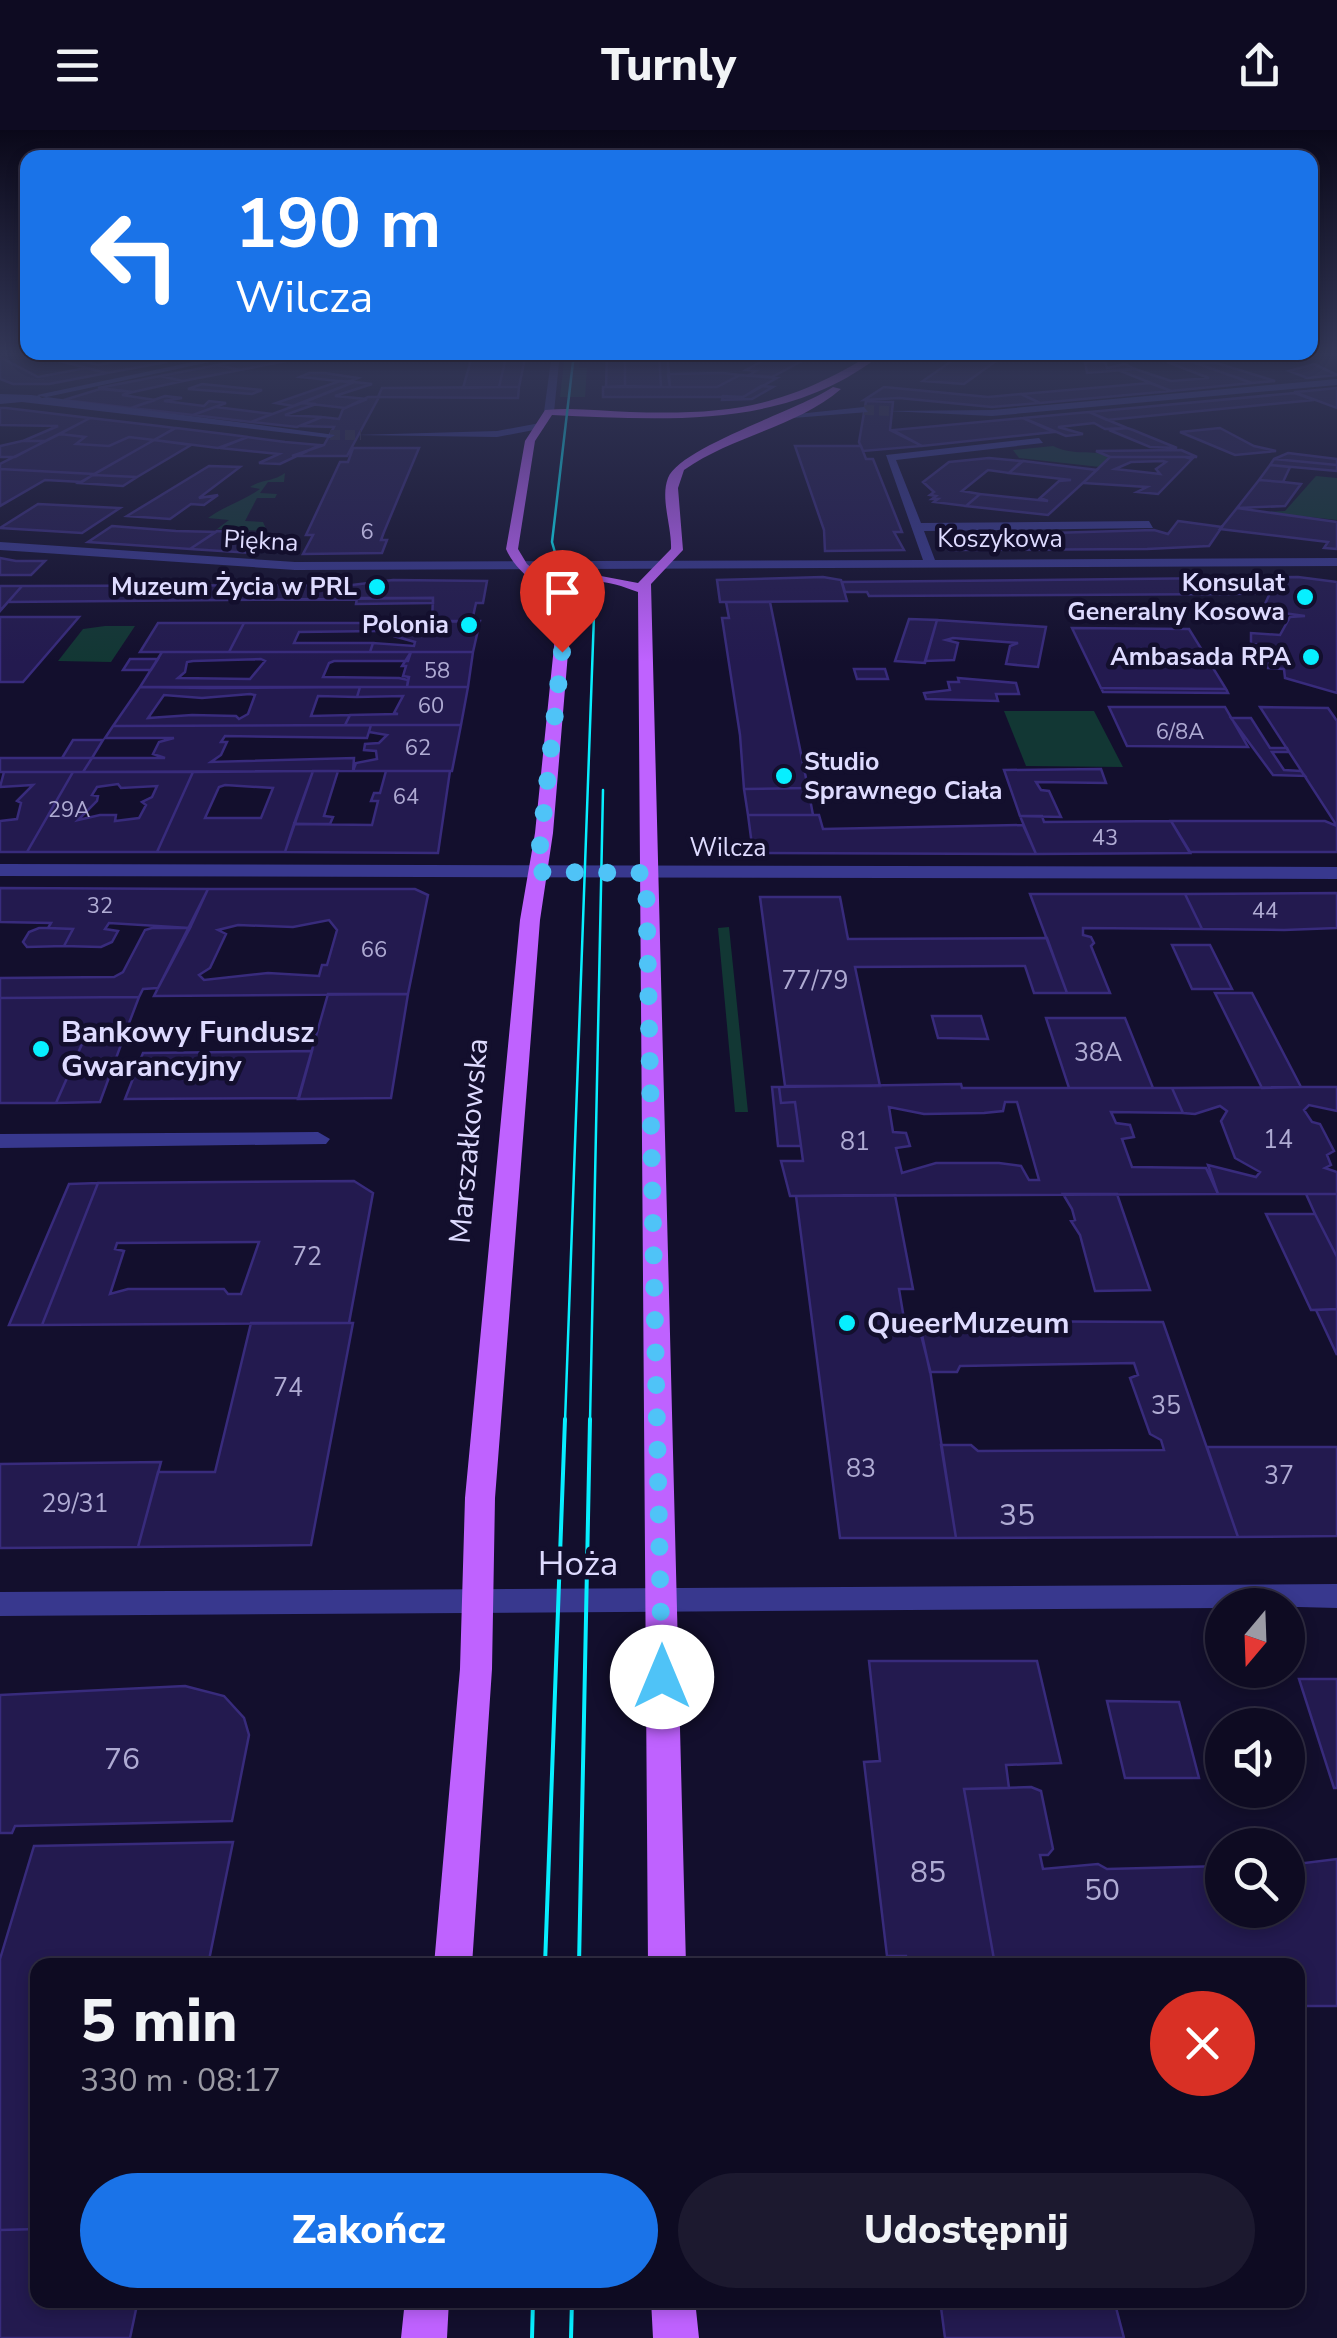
<!DOCTYPE html>
<html lang="pl">
<meta charset="utf-8">
<style>
:root{--surface:#0e0b22;--page:#1c192f;--text:#f1f3f6;--muted:#9b9ba5;--line:#2e2b40;--accent:#1a73e8}
body{margin:0;font-family:"Nunito Sans",sans-serif;background:var(--page);color:var(--text);height:100vh;display:flex;flex-direction:column;font-size:38px;white-space:nowrap}
*{box-sizing:border-box;margin:0}
p{font-size:32px;color:var(--muted)}
.icon{flex:none;width:55px;height:55px;fill:none;stroke:currentColor;stroke-width:2;stroke-linecap:round;stroke-linejoin:round}
.map{position:relative;flex:1;overflow:hidden}
.panel{position:absolute;left:30px;top:1828px;width:1275px;height:350px;display:flex;flex-direction:column;background:var(--surface);border-radius:20px;box-shadow:0 5px 15px #0003,0 0 0 2px var(--line)}
.panel>*{flex:none}
.hud{position:absolute;left:20px;top:20px;width:1298px;height:210px;border-radius:20px;box-shadow:0 5px 15px #0003,0 0 0 2px var(--line);background:#1a73e8;color:#fff;overflow:hidden}
.needle{width:65px;rotate:199deg}
.buttons{position:absolute;left:1205px;top:1458px;display:grid;gap:20px}
.buttons a{display:grid;place-items:center;width:100px;height:100px;border-radius:50%;background:var(--surface);box-shadow:0 5px 15px #0003,0 0 0 2px var(--line);font-size:50px}
.pin{position:absolute;display:grid;place-items:center;width:85px;height:85px;color:#fff;margin:-102px -42px;border-radius:50% 50% 50% 0;rotate:-45deg;box-shadow:0 0 10px #0007}
.pin .icon{rotate:45deg}
.me{position:absolute;width:110px;margin:-55px;rotate:0deg;stroke-linejoin:round;filter:drop-shadow(0 0 8px #0008)}
.turn{display:flex;align-items:center;gap:35px;height:210px;padding:0 50px;font-size:45px}
.turn .icon{width:130px;height:130px;stroke-width:2.5}
.turn b{display:block;font-size:70px;line-height:85px}
.round{display:grid;place-items:center;flex:none;width:105px;height:105px;border-radius:52px;background:var(--page)}
.summary{display:flex;align-items:center;justify-content:space-between;height:170px;padding:0 50px}
h1{font-size:60px;font-weight:800;line-height:75px}
.cta{display:flex;gap:20px;margin-top:auto;padding:20px 50px}
.cta a{flex:1;height:115px;border-radius:60px;background:var(--accent);color:#fff;font-size:40px;font-weight:800;line-height:115px;text-align:center}
.cta a+a{background:var(--page);color:var(--text)}
header{display:flex;justify-content:space-between;align-items:center;height:130px;padding:0 50px;background:var(--surface);font-size:45px;font-weight:800}
.map>svg:first-child{display:block}
.green{fill:#123734}
.building{fill:#231a4f;stroke:#382b7c;stroke-width:2.5;fill-rule:evenodd}
.lines{fill:none;stroke-linecap:round;stroke-linejoin:round}
.minor-tunnel{stroke:#312e4c;stroke-width:10;stroke-dasharray:10 5;stroke-linecap:butt}
.minor{fill:#38388e;fill-rule:evenodd}
.major{fill:#bf62ff;fill-rule:evenodd}
.tram-far1{stroke:#07efff;stroke-width:2.5}
.tram{stroke:#07efff;stroke-width:4}
.route{stroke:#4fc3f7;stroke-width:18;stroke-dasharray:0 32.4}
.poi-dot{fill:#07efff;stroke:#130f2d;stroke-width:4}
.labels{text-anchor:middle;dominant-baseline:central;stroke-width:9;stroke-linejoin:round;paint-order:stroke}
.far-number-label{font-size:22px;fill:#afabd3}
.far-street-label{font-size:25px;fill:#dedbff;stroke:#130f2d}
.far-poi-label{font-size:25px;font-weight:bold;fill:#dedbff;stroke:#130f2d;text-anchor:end}
.number-label{font-size:25px;fill:#afabd3}
.poi-label{font-size:30px;font-weight:bold;fill:#dedbff;stroke:#130f2d;text-anchor:start}
.street-label{font-size:30px;fill:#dedbff;stroke:#130f2d}
.near-number-label{font-size:30px;fill:#afabd3}
.near-street-label{font-size:35px;fill:#dedbff;stroke:#130f2d}
</style>
<header><svg class="icon" aria-label="menu" viewBox="0 0 24 24"><path d="M4 6h16M4 12h16M4 18h16"/></svg>Turnly<svg class="icon" aria-label="share" viewBox="0 0 24 24"><path d="M12 15V3M7 8l5-5 5 5M5 13v7h14v-7"/></svg></header>
<div class="map">
<svg width="1337" height="2208" viewBox="0 0 1337 2208">
<rect width="100%" height="100%" fill="#130f2d"/>
<path class="green" d="M565,223h15l-1,15h8l-2,29h-25z
M1053,316c22,11 38,2 57,11l-10,10 -81,-9 -6,-8z
M285,343l-1,9h-16l-8,11 17,1 -2,4h-18l-12,23 18,1 4,9 -50,-2 12,-9 -21,-2c18,-13 35,-17 52,-29l-10,-2c12,-8 23,-5 35,-14z
M1316,346l21,2v42l-73,-8 21,-1z
M105,496h30l-24,36 -53,-1 25,-32z
M1004,581h90l29,56 -97,-1z
M729,797l19,185h-13l-17,-184z"/>
<path class="building" d="M68,223l-9,2 39,10 34,-6 -29,-6h28l36,9 -60,11 -72,-18z
M473,223h34l-8,34 -36,1z
M507,223h19l-7,34h-20z
M607,223h18v33l-19,1z
M659,223l2,34 -36,-1v-33z
M659,223h8l3,34h-9z
M777,223h40l-45,24 -23,-2 7,-4 -10,-1z
M963,223h44l-43,31 -41,-3z
M1084,223h106l2,6 -108,-2z
M268,225l23,5 -51,10 -23,-5z
M0,227l38,20 48,-9 21,5 -58,11h-36l-13,-5z
M1085,232h20l2,6 18,-4 10,5 -48,4z
M1167,232h26l59,21 -81,8 -53,-21 17,-1 36,12 38,-3z
M1195,233h22l58,18 -23,2z
M1314,234l23,11 -30,3 -18,-7z
M217,235l23,5 -57,11 -23,-5z
M309,243h16l33,5 -10,4 -48,-5z
M723,243l17,2 -23,12h-47l-2,-13z
M740,245l37,3 -34,19h-140v-10h114z
M160,246l23,5 -50,11 -35,-4z
M340,251l14,1 -61,24 -17,-3z
M354,252l18,2 -37,12 32,3 -22,9 -43,-5z
M1150,253l21,8 -131,12 -19,-9z
M202,254l60,6 -10,4 -64,-5z
M761,256l12,1 -21,12 -30,1 1,-4 20,1z
M519,257l-1,11 -140,-1 4,-9z
M884,257l104,10 33,-3 19,9 -48,4 -93,-9 -35,2z
M1337,258v20l-43,-16 13,-1z
M100,259l33,3 -11,3 33,5 -24,8 -67,-8z
M1295,263l19,7 -207,20 -18,-8z
M165,266l17,2 -18,3 40,5 5,-5 17,2 -33,12 -62,-7z
M368,267h11l-32,59h-55l32,-11 10,-18 -34,-1 22,-9 17,2 4,-10z
M866,271l27,1 -3,28 32,16 -59,5 -4,-9z
M302,273l14,1 -31,11 37,2 -25,10 -46,-5z
M215,277h1l56,7 -21,8 -58,-7z
M0,278h6l84,10 -45,23h-22l35,-15 -58,-1z
M1089,282l38,16 -22,1 -11,-6 -36,4 25,7 -17,2 -43,-18z
M90,288l69,8 16,2 -21,12 -25,-3 -20,9 -33,-2 9,-7 -25,-3z
M1023,288l31,14 -132,14 -29,-16z
M176,298l57,7 15,2 -30,11 -64,-8z
M1127,298l6,2 44,18 -27,-1 -41,-17z
M1220,298l34,18 22,5 -41,4 -55,-23z
M60,304l25,3 -9,7 33,2 20,-9 25,3 -60,34 -94,-5v-5z
M247,307l38,5 35,3 -40,19 -21,-1 20,-9 -59,-6z
M154,310l37,5 -54,32 -44,-2z
M22,311h23l-30,16h-15v-11z
M795,316h66l5,13h7l29,73h-8l10,18 -79,1 -1,-21z
M353,318h66l-35,84 -3,8h6l-5,13 -79,1 10,-19h-7l34,-73h8z
M1181,320l16,7h-87l-14,-6z
M1288,323l49,6v6l-63,-6z
M1110,327h75l7,2 -34,35 -21,-2 10,-5 -64,-4zM1131,332l32,-1 3,1 -10,7 4,5 -45,-5z
M989,328l33,3 -13,12 -21,-3 -26,21 18,3 -14,12 -32,-4 4,-3h-6l4,-3 -6,-1 4,-3 -11,-10 26,-20z
M1274,329l63,6v6l-67,-6z
M1023,331l41,5 33,4 -49,45 -82,-9 14,-12 68,7 -8,-3 19,-17 12,-1 -62,-7z
M1270,335l20,2 -7,15 -24,-2z
M209,336l31,1 -41,31 19,-3 -14,10 -13,-1 -21,15 -43,-3z
M0,339l94,5 -12,8 -37,-2 -45,26z
M93,345l44,2 -14,9 -44,-3z
M1259,350l24,2 18,2 -16,22 -48,2z
M38,374l82,4 -38,25 -82,-5z
M1237,378l100,14v27l-13,-1 4,-6 -108,-13z
M1178,391l44,6 -13,19 -62,3 -198,1 -7,-14 212,-6 14,4z
M112,396l64,5 40,1 -26,17 -102,-7z
M217,401l14,1 39,3 -18,18 -62,-4z
M0,428l16,3h29l-14,14h-31z
M823,447l18,3 6,21 -127,1 -3,-22z
M1298,447l39,5v111l-52,-15 -1,-9 -16,-1 -1,-23 -16,-1v-11l29,2 10,-18 15,-1 -29,-4 3,-6 -14,-2 5,-11 -35,1 -15,-16z
M1220,448l15,16 -366,2 -2,-4h-22l-3,-10z
M393,450l94,1 -4,22h-7l-4,18h-40l1,-23 -425,4 14,-16 330,-1z
M0,456h22l-22,25z
M357,468h76v5l-77,1z
M726,472h44l38,186 -64,1 -4,-54 -18,-117h7z
M0,487h79l-56,65h-23z
M909,489l28,1 -12,43 -30,-2z
M937,490l109,7 -8,40 -32,-3 4,-18 8,-3 -65,-5 -7,2 12,3 -4,17 -29,1z
M480,491l-7,31h-103l3,-9 41,3 1,-4 -18,-5 21,-8 -40,2 3,-8z
M158,493h86l-15,29h-89z
M244,493h137l-3,8 -79,1 -5,11h79l-3,9h-141z
M1072,498l117,1 37,60 -125,-1z
M162,522h249l-3,9h-74l-5,2 -6,14 76,1 9,2 -1,7h-267zM261,529l4,2 -15,18 -72,-1 7,-6 2,-10 6,-1z
M411,522h62l-5,35h-61l2,-10 -6,-1 3,-10h-4z
M130,529h28l-7,11h-28z
M854,539h31l3,10h-31z
M958,548l58,5 3,11h-23l2,7 -72,-2 -2,-6 26,-3 -2,-8h11z
M140,557l69,1 151,-1 -3,10 -39,-1 -7,20 39,-1 -5,10 -232,1zM250,564l5,1 -7,19 -9,5 -3,-3 -44,-1 -44,3 16,-23 38,3z
M360,557h108l-7,38h-116l5,-10 48,-1 -4,-1 9,-17 -46,1z
M1101,558l125,1 2,4 -125,-1z
M1109,577h116l23,40 -121,-1z
M1260,577l68,1 9,13v105z
M1231,588h20l19,30h17l2,4h-17l12,18 17,1 4,5 -32,-1z
M371,595h90l-9,46h-99l3,-8 21,-4 -1,-8 -12,-1 1,-6 14,-1 8,-8 -18,-3z
M371,595l-4,13 -142,-2 -4,6h6l-6,13 -10,7 143,-4 -1,13 -270,1 9,-14h73l-12,-4 6,-12 15,-4h-69l8,-12z
M73,610h30l-11,18h-30z
M0,628h92l-9,14h-83z
M1101,639l5,14 -70,-1 5,8 8,1 12,26 -41,-1 -16,-46z
M313,641l-28,81h-128l36,-80zM225,655l48,3 -12,30h-56l14,-31z
M313,641h25l-14,45 9,1 -3,7h-36z
M386,641h64l-12,82 -153,-1 9,-28 78,1 6,-24h-7l3,-8h6z
M4,642h69l-46,80h-27v-31l17,-2 4,-16 -4,-2 16,-16 -33,2z
M73,642h120l-36,80h-130zM118,654l3,4 36,-2 -5,11 -10,5 4,3 -7,13 -24,3 1,-6h-16l-22,5 19,-19 1,-5 -6,-1 5,-8z
M808,658l5,27h-65l-4,-26z
M748,685h71l4,14 200,-4 13,29 -283,-1z
M1020,686h22l2,6 127,-1 19,32 -154,1z
M1171,691h154l12,5v26h-147z
M0,758l208,1 -18,39 -81,-5 -4,6 13,2 -6,11 -11,5 -37,-1 9,-17 -25,-1 3,-5 -51,-1z
M208,759h207l13,6 -20,99 -254,2zM329,790l8,10 -10,35h-5l-3,11 -51,-3 -64,7 -5,-5 11,-7 16,-34 -8,-4 20,-5 55,2z
M1337,763v35l-53,2 -82,-1 -17,-35z
M1030,764h155l17,35 -119,-1v7l8,2 3,6 -3,3 19,47h-43z
M760,767h80l8,42 199,-1 20,55h-33l-9,-27 -170,1 25,119h-95z
M39,798h9l25,1 -9,17 -37,1 -4,-5 6,-10z
M152,798h38l-32,60 -15,1 -4,8 -139,1v-20l114,-1 9,-5 22,-42z
M1172,815h38l22,44h-40z
M1215,863h37l49,94 -39,1z
M328,864h80l-17,104 -93,1z
M139,867l-13,34h-14l-2,7h-11l-3,6h-14l-26,59h-56v-105z
M932,886h49l7,23 -50,-1z
M1046,888h79l28,70h-84z
M112,901h14l-26,71 -44,1 26,-59h14l3,-6h11z
M312,921l-13,47 -174,1 18,-46z
M961,954l1,4h210l11,25 -72,-1 5,11 14,2 4,12 -12,2 10,28 74,1 12,26 -428,2 -9,-35h22l-8,-59 -14,1 -2,-16zM1005,972h12l22,78h-10l-8,-14 -22,-3h-63l-34,10 -6,-25 14,-2 -4,-13 -13,-1 -4,-25 35,7 60,-1 19,-2z
M772,957h7l2,16 14,-1 6,44h-23z
M1301,957h36v24l-28,-6 -5,5 8,12 8,2 14,27 -7,4 4,10 -6,3 12,4v22h-119l-10,-29 48,12 4,-5 -25,-14 -14,-37 6,-10 -7,-5 -25,8 -12,-1 -11,-25z
M354,1051l19,12 -24,130 -307,2 56,-142zM259,1112l-18,52h-13l-4,-5h-96l-18,5 14,-43 -9,-2 2,-6z
M98,1053l-56,142h-33l60,-141z
M1063,1064h54l33,96 -55,1 -15,-56 -9,-14 4,-1 -3,-11z
M1306,1064h31v63l-22,-43z
M895,1065l18,94h-14l7,42h14l10,39 26,168h-116l-44,-342z
M1266,1084h49l22,43v52l-26,1z
M1337,1179v46l-21,-45z
M919,1191l24,5 -1,-4 7,-1 214,1 75,215 -282,1 -15,-93h30l7,6 186,-1 -3,-10 -11,-6 -20,-56 8,-3 -4,-12 -174,3 -3,6h-27z
M251,1193h102l-42,222 -173,2 20,-75h57z
M1207,1317h130v89l-99,1z
M161,1332l-23,85 -138,1v-84z
M869,1531h168l24,102 -55,2 3,23 -45,1 31,176h-87l-2,-9h-19l-23,-194 16,-1z
M1299,1549h38v109h-3z
M185,1556l39,10 20,22 5,17 -17,86 -217,5 -3,7h-12v-138z
M1107,1571l72,1 20,76h-74z
M1031,1657l10,4 12,58 -5,6h-8l3,14 55,-5 9,5 115,-3v44h66v-45l49,-6v147h-39v-41h-303l-31,-176z
M233,1712l-25,123h-170v264l-38,1v-271l34,-113z
M38,2099v71h100l-8,38h-130v-108z
M940,2170h174l10,38h-179z"/>
<g class="lines">
<path class="minor-tunnel" d="M864,280l28,1
M330,305h31"/>
<path class="minor" d="M235,223h17l-210,45 -5,-3z
M552,223h8l-6,59 -5,3 -5,-3z
M1337,249v6l-345,31 -105,-5 105,-1z
M0,264l31,1 304,40 -5,3 -308,-36 -22,2z
M864,277l4,5 -75,6 -5,-3z
M540,293l4,5 -47,9 -141,-2 141,-4z
M1039,308l4,5 -147,17 25,63 228,-2 4,7 -229,3 11,29 402,-2v8l-1042,4 -295,-20v-8l295,20 628,-2 -37,-105z
M0,734l1337,3v12l-1337,-3z
M318,1002l12,7 -4,5 -326,4v-14z
M1337,1454v24l-115,-3v3l-1222,8v-24z"/>
<path class="major" d="M873,223h10c-95,77 -216,67 -331,62l-17,26 -17,108 9,15 25,21 33,-12 53,10 33,-34c1,-22 -11,-51 -3,-71 12,-31 131,-68 165,-91l8,2c-44,38 -109,47 -157,81l-6,18 5,62 -32,34 35,1381h-38l-10,-1373c-28,-11 -53,-17 -79,0l12,25 -18,216 -13,87 -45,578 -3,171 -20,296h-38l26,-296 5,-171 55,-578 15,-87 22,-216c-8,-30 -39,-40 -51,-68l19,-108 20,-31c28,-3 57,1 85,2 101,3 156,-5 243,-59z
M405,2170h44l-2,38h-46z
M651,2170h44l4,38h-46z"/>
<path class="tram-far1" d="M565,1292l29,-807 -36,-52 -6,-21 22,-189
M590,1292l13,-632"/>
<path class="tram" d="M545,1835l20,-546
M579,1835l11,-546
M532,2208l1,-38
M571,2208l1,-38"/>
</g>
<linearGradient id="sky" x2="0" y2="1"><stop stop-color="#0a0819"/><stop offset="0.42" stop-color="#333757"/><stop offset="1" stop-color="#333757" stop-opacity="0"/></linearGradient>
<rect width="1337" height="532" fill="url(#sky)"/>
<g class="lines">
<path class="route" d="M562,522l-25,220 109,1 16,804"/>
</g>
<g class="poi-dot">
<circle cx="377" cy="457" r="10"/>
<circle cx="1305" cy="467" r="10"/>
<circle cx="469" cy="495" r="10"/>
<circle cx="1311" cy="527" r="10"/>
<circle cx="784" cy="646" r="10"/>
<circle cx="41" cy="919" r="10"/>
<circle cx="847" cy="1193" r="10"/>
</g>
<g class="labels">
<g class="far-number-label">
<text x="367" y="402">6</text>
<text x="437" y="541">58</text>
<text x="431" y="576">60</text>
<text x="1180" y="602">6/8A</text>
<text x="418" y="618">62</text>
<text x="406" y="667">64</text>
<text x="69" y="680">29A</text>
<text x="1105" y="708">43</text>
<text x="100" y="776">32</text>
<text x="1265" y="781">44</text>
<text x="374" y="820">66</text>
</g>
<g class="far-street-label">
<text x="1000" y="409">Koszykowa</text>
<text transform="translate(261 411) rotate(3)">Piękna</text>
<text x="728" y="718">Wilcza</text>
</g>
<g class="far-poi-label">
<text x="1285" y="453">Konsulat<tspan x="1285" dy="29">Generalny Kosowa</tspan></text>
<text x="357" y="457">Muzeum Życia w PRL</text>
<text x="449" y="495">Polonia</text>
<text x="1291" y="527">Ambasada RPA</text>
<text x="804" y="632" text-anchor="start">Studio<tspan x="804" dy="29">Sprawnego Ciała</tspan></text>
</g>
<g class="number-label">
<text x="815" y="851">77/79</text>
<text x="1098" y="923">38A</text>
<text x="1278" y="1010">14</text>
<text x="855" y="1012">81</text>
<text x="307" y="1127">72</text>
<text x="288" y="1258">74</text>
<text x="1166" y="1276">35</text>
<text x="861" y="1339">83</text>
<text x="1279" y="1346">37</text>
<text x="75" y="1374">29/31</text>
</g>
<g class="poi-label">
<text x="61" y="902">Bankowy Fundusz<tspan x="61" dy="34">Gwarancyjny</tspan></text>
<text x="867" y="1193">QueerMuzeum</text>
</g>
<g class="street-label">
<text transform="translate(469 1011) rotate(-85)">Marszałkowska</text>
</g>
<g class="near-number-label">
<text x="1017" y="1385">35</text>
<text x="122" y="1629">76</text>
<text x="928" y="1742">85</text>
<text x="1102" y="1760">50</text>
</g>
<g class="near-street-label">
<text x="578" y="1433">Hoża</text>
</g>
</g>
</svg>
<div class="buttons">
<a><svg class="needle" viewBox="-14 -14 28 28"><path d="M0-13l5 13h-10z" fill="#e53935"/><path d="M0 13l5-13h-10z" fill="#9b9ba5"/></svg></a>
<a><svg class="icon" aria-label="sound" viewBox="0 0 24 24"><path d="M4 9h4l5-4v14l-5-4H4zM17 9q2 3 0 6"/></svg></a>
<a><svg class="icon" aria-label="search" viewBox="0 0 24 24"><circle cx="10" cy="10" r="6"/><path d="M15 15l6 6"/></svg></a>
</div>
<div class="pin" style="left:562px;top:522px;background:#d93025"><svg class="icon" aria-label="arrive" viewBox="0 0 24 24"><path d="M6 21V4h12l-3 4 3 4H6"/></svg></div>
<svg class="me" style="left:662px;top:1547px" viewBox="-20 -20 40 40"><circle r="19" fill="#fff"/><path d="M0-13L10 11 0 6-10 11z" fill="#4fc3f7"/></svg>
<div class="hud">
<div class="turn"><svg class="icon" aria-label="left" viewBox="0 0 24 24"><path d="M17 20v-9H6M10 6l-5 5 5 5"/></svg><div><b>190 m</b>Wilcza</div></div>
</div>
<section class="panel">
<div class="summary"><div><h1>5 min</h1><p>330 m · 08:17</p></div><a class="round" style="background:#d93025;color:#fff"><svg class="icon" aria-label="close" viewBox="0 0 24 24"><path d="M6 6l12 12M18 6L6 18"/></svg></a></div>
<div class="cta"><a>Zakończ</a><a>Udostępnij</a></div>
</section>
</div>
